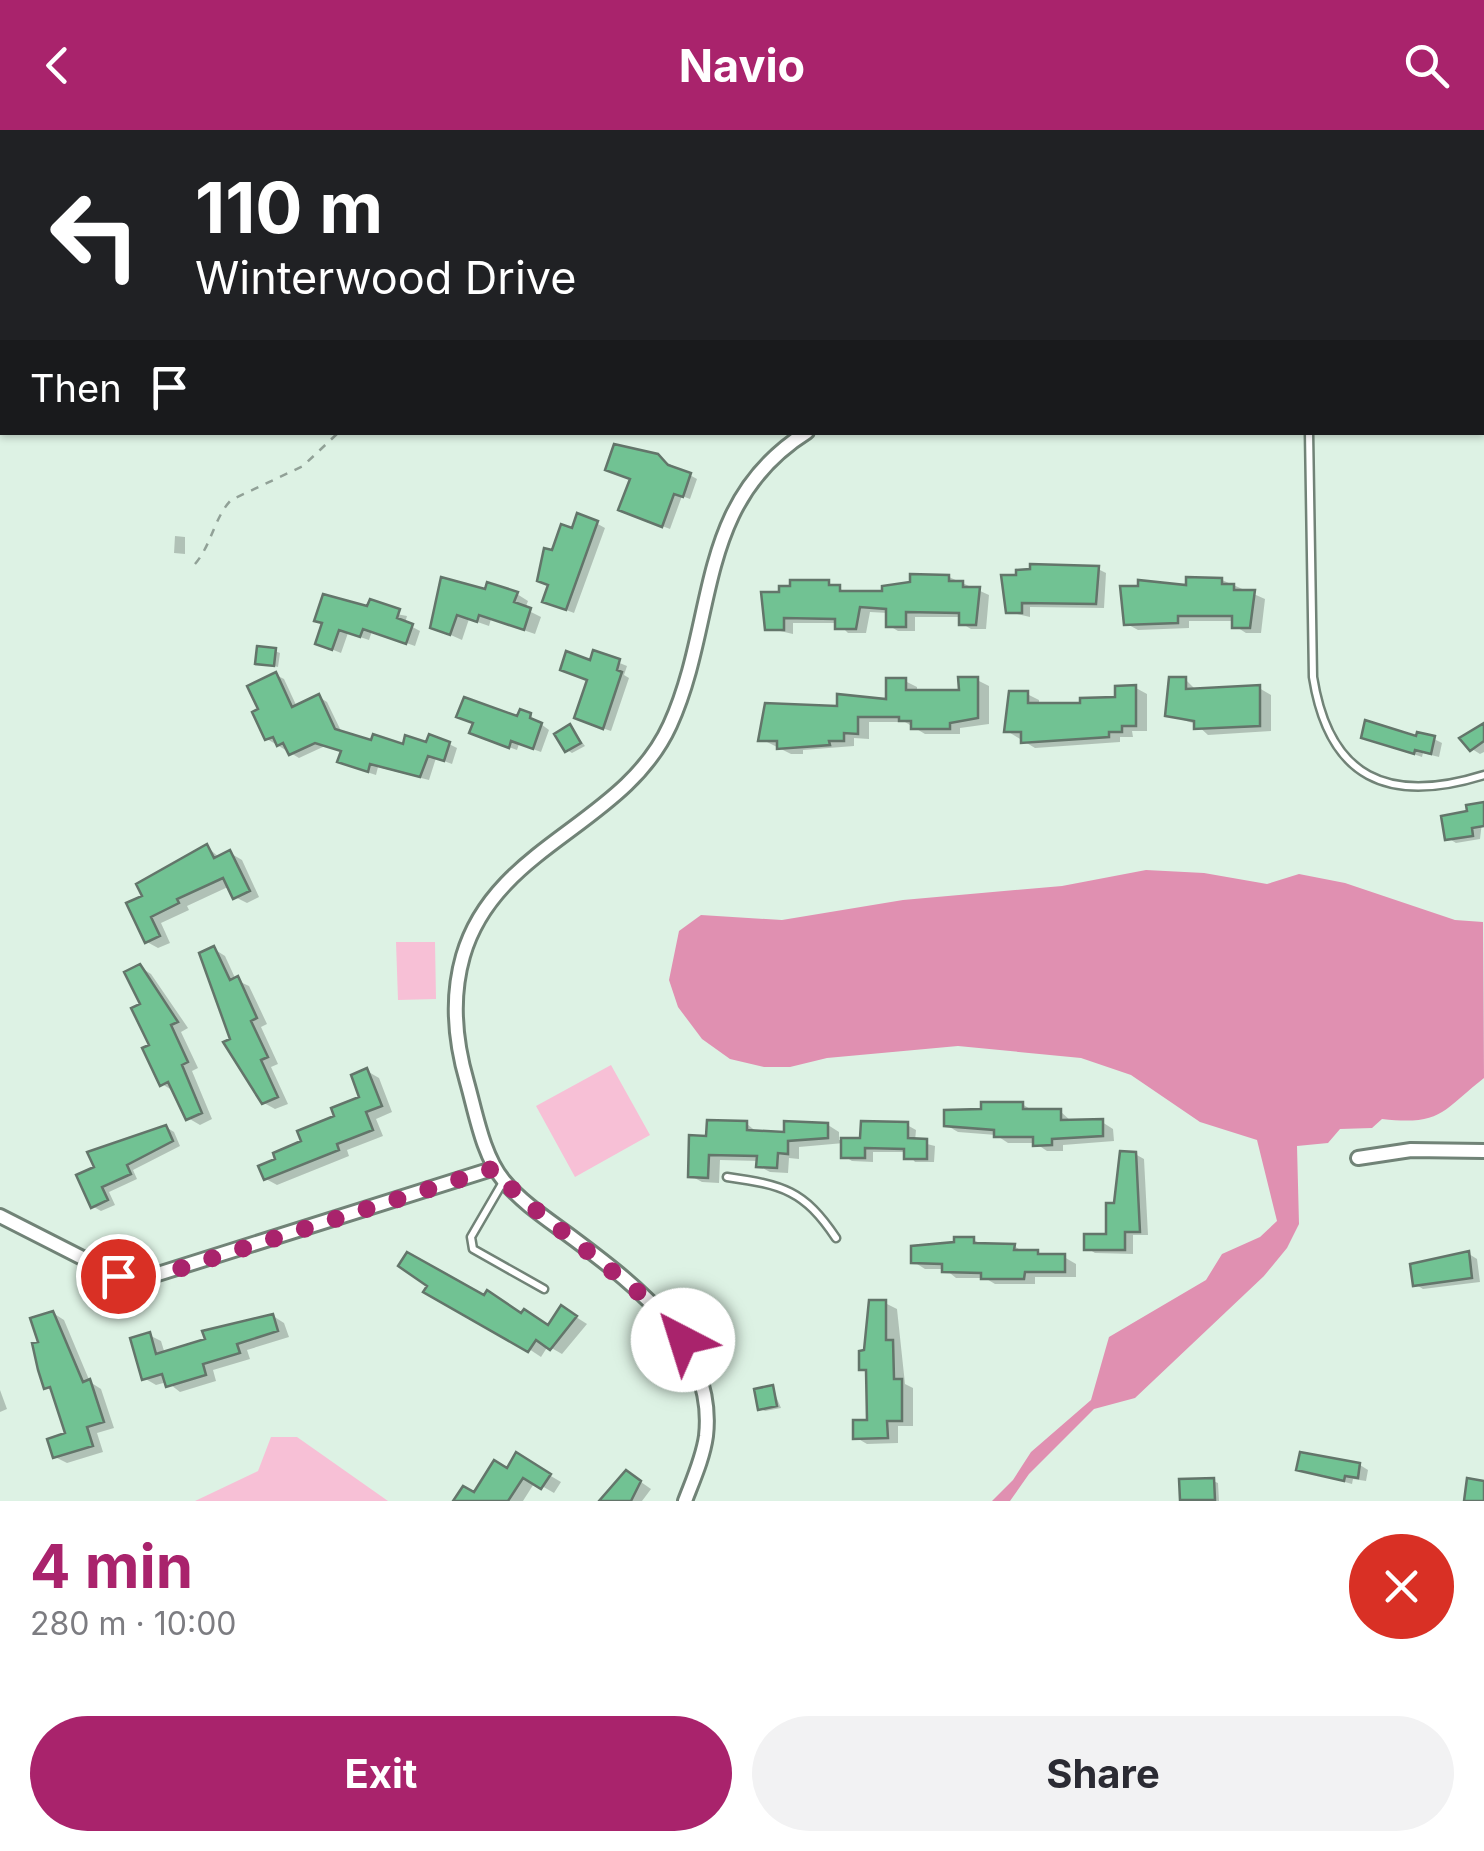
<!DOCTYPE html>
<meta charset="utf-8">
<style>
:root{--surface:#fff;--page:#f2f2f3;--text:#2b2b33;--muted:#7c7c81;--accent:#a9236c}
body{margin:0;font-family:Inter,sans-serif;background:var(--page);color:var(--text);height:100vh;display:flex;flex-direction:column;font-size:38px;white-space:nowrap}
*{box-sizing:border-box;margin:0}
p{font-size:32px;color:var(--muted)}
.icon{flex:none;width:55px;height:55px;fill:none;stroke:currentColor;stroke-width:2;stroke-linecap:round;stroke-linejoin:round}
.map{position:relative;height:1371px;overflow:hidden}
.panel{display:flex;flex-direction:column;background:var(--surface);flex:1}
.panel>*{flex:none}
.guide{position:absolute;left:0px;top:0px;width:1485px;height:305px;box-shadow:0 2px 8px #0004;background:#202124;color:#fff;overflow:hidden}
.pin{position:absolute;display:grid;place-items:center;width:85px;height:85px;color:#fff;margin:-42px;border:5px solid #fff;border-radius:50%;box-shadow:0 2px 10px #0007}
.me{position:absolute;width:110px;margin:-55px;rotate:320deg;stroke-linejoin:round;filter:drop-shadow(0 0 8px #0008)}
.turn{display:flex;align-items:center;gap:35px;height:210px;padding:0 30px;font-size:45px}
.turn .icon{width:130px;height:130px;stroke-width:2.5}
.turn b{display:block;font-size:70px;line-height:85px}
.then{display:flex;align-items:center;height:95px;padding:0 30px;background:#0003;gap:20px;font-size:38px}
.round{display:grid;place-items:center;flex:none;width:105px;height:105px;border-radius:52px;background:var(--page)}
.summary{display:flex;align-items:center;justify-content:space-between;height:170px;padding:0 30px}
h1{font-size:60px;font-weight:700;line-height:75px;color:var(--accent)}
.cta{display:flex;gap:20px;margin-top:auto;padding:20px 30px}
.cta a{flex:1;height:115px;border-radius:60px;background:var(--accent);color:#fff;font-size:40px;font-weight:700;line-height:115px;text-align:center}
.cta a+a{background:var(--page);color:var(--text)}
header{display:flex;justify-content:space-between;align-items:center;height:130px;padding:0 30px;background:var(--accent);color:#fff;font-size:45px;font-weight:700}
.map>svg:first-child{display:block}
.green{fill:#f7c0d6}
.water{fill:#e090b1}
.shadow{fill:#0003}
.building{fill:#71c293;stroke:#63756a;stroke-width:2.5}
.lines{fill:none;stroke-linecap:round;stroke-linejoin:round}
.service-casing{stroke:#718377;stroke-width:11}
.minor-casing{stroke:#718377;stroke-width:18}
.path{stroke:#91a197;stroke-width:2.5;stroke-dasharray:8 8;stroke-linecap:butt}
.service{stroke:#fff;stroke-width:6}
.minor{stroke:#fff;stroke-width:12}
.route{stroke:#a9236c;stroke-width:18;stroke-dasharray:0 32.4}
</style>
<header><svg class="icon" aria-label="back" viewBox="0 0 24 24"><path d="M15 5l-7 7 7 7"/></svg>Navio<svg class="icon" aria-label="search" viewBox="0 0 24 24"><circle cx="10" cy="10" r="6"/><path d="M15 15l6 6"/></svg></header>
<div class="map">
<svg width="1484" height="1371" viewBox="0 0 1484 1371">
<rect width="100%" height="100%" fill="#ddf2e4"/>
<path class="green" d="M396,812h39l1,57 -38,1z
M611,935l39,70 -75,42 -39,-71z
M271,1307h26l91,64h-193l63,-30z"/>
<path class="water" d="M1146,740l58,3 63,11 32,-10 46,9 110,37 28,2 1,156c-41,32 -42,48 -102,41l-10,9 -32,1 -12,14 -31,3 2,78 -12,24 -23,28 -129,122 -41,11 -65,65 -19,27h-18l21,-21 18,-28 60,-52 18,-63 97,-57 16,-26 38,-17 17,-16 -20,-81 -57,-18 -69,-47 -50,-17 -123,-12 -131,12 -37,9h-26l-34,-8 -28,-20 -24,-32 -9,-27 10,-49 22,-16 81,5 121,-20 159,-14z"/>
<path class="shadow" d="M549,0h41l4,2h-44z
M644,0h84v2h-84z
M657,327l40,22 -7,20 -8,-3 -12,33 -42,-16z
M596,393l9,5 -31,85 -21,-8 1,-51 19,-23z
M175,406l10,1v17l-11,-1z
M1098,439l8,4 -2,35 -74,-1v10l-22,-5 -4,-34z
M949,447l40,18 -3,34h-15l-10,-6v-6h-46v14h-17l-10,-6v-12l-18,-1 -4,21h-18l-10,-10h-45v11l-26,-6 61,-45 22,11h35z
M1222,450l43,19 -4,34h-15l-11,-7v-5h-46v7l-51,2 -11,-6 61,-36z
M486,462l31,2 11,7 -3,8 16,8 -6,17 -44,-15 -2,7 -20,-7 -7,21 -29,-13z
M369,479l38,7 -2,7 15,8 -5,15 -43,-15 -3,9 -21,-7 -7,20 -15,-6 -2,-23z
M275,521l5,2 -2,14 -21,-5z
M595,523l32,13 -3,9 5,3 -18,53 -27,-9z
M276,545l8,4 13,28 22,-10 8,5 15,31 30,11 32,3 45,-3 8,4 -5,16 -16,-6 -7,22 -51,-13 -2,8 -28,-9 -8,-5 3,-9 -18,-6 -26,12 -32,-19 -6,-28z
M977,550l12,6v38l-29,4v6h-35l-20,-12h-36v17l-15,-1v8l-51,4v4h-12l-30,-15 78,-30 50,-7 16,-21 12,6v5h44z
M1186,550l11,11 62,-3 12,7v36l-63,4 -12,-11 -29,-9z
M1136,558l11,6v37h-15l1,6h-13v5l-85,6 -28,-17 20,-37 12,6v6h44l35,-6z
M530,586l19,14 -8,22 -22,-8 -2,6 -37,-13z
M1484,594v28l-4,2 -8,-5z
M570,597l15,19 -13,7 -5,-3z
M1364,607l70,2 8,4 -3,14 -16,-4 -1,4z
M1484,676l-4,33 -24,4 -8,-5 21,-25z
M207,717l13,11 10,-5 12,7 17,37 -12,6 -12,-6 -5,-11 -43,20 2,4 -28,13 9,20 -12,5 -11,-6 -2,-45z
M214,819l11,7 11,24 13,6 18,38 -6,3 17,37 -7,3 17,37 -13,5 -11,-6 -31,-63z
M140,837l11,7 37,54 -7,4 17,36 -6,3 20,48 -12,6 -12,-7 -13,-26 -13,-8 -19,-79z
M367,941l12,7 13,34 -16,7 7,17 -36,14 2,6 -72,29 -11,-6 97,-81z
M1022,974l13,8 25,-1 12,11h30l11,7 1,12 -51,4v6h-16l-12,-8h-27l-12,-8 -38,-3 -12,-7z
M747,994l11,9 28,1 42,-9 11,7v8l24,1 44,-16 9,5 -1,11 20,5 -1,16h-19l-8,-10h-34v10l-21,-1 -8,-5v-13l-45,4v12l-10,-1 -1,15 -18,-1 -11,-6v-5l-39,-1 -1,23 -17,-1 -11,-6 18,-37z
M166,997l8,5 6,14 -47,24 4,9 -28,13 6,13 -14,6 -9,-5 -13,-30z
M1135,1024l9,5 4,76h-15v19l-38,-1 -8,-5 21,-11z
M974,1110l11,6h29l13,8 37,3 12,7v13h-41v7h-40l-10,-6h-29l-11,-9h-20l-11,-7z
M1469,1124l8,5 3,23 -57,7 -8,-5z
M885,1173l12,6 8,75 8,4v38h-15v17l-31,1 -12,-7 15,-14 -1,-50 -8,-4z
M562,1178l25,16 -25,30 -14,-8 -7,11 -33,-22 15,-20 26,12z
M53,1183l11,7 26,62 11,7 13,39 -17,5 6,19 -36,11 -12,-6 13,-22 -14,-43 -8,-5 -5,-43z
M273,1186l11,7 5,14 -42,13 3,9 -37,11 3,11 -36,11 -13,-10 -11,3 -12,-7 5,-43 12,6 4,13 43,-13 -3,-8z
M772,1257l9,21 -16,3 -5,-3z
M0,1260l7,19 -7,3z
M517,1326l44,26 -7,11 -19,-11 -12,19h-67l19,-6 33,-24z
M1360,1335l8,5 -2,11 -13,-2 -1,5 -53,-15z
M638,1350l13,9 -9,12h-41z
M1213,1351l5,2 1,18 -37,-2z"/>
<path class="building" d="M614,314l44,10 10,11 23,8 -8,24 -9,-3 -12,33 -44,-17 12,-31 -25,-9z
M577,383l21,8 -32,89 -24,-8 6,-17 -11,-4 7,-33 8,2 9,-26 11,4z
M1030,434l69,2 -3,38 -74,-1v10h-16l-5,-38h15v-5l14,-1z
M910,444l39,1v6h14v6h17l-4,38h-17v-12l-53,-1v15h-20v-18l-26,-2 -4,22h-21v-10l-51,-1v12h-19l-4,-38h18v-6h11v-6h39v5h11v6h42v-5l28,-4z
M441,447l44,12 2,-7 31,10 -4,10 17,6 -7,22 -45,-15 -2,7 -20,-7 -7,20 -20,-7z
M1186,447l36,1v6h12v6h21l-5,38h-18v-12h-54v7l-54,2 -4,-39h18v-6l48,5z
M323,464l44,12 3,-7 30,10 -3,9 16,6 -7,20 -43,-15 -3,8 -21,-7 -7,20 -17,-6 7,-21 -8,-2z
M257,516l19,2 -2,18 -19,-2z
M593,520l27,9 -3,11 5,2 -19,57 -29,-11 13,-38 -27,-10 6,-19 24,9z
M276,542l16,35 27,-13 16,35 36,11 2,-6 30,10 2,-9 21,7 3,-8 21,8 -6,19 -16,-5 -8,21 -50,-13 -2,8 -31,-10 4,-11 -26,-8 -26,12 -6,-12 -6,3 -4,-9 -8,3 -13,-28 6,-3 -11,-23z
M958,547h20v41l-28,5v6h-39v-8h-12v-4h-41v17l-14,-1v8h-15l1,4 -53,4v-8h-19l7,-38 72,3v-12l49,5v-21h20v12h53z
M1169,547h17v12l74,-4v41l-66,3v-8l-29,-5z
M1136,555v41h-14v6h-13v5l-88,6v-11h-17l5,-41h19v12h52v-5l35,-1v-11z
M464,567l53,19 3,-7 11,4 -1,5 12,5 -9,26 -22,-8 -2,7 -40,-15 4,-10 -17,-6z
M1365,590l51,16 1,-4 18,4 -4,18 -16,-4 -1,4 -53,-16z
M1484,593v18l-14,10 -11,-13z
M570,594l11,19 -16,9 -11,-18z
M1484,672v24l-12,2 1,8 -28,4 -4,-24 26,-5 -1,-6z
M207,714l7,14 16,-8 20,41 -17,8 -10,-21 -46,21 2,4 -28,14 9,19 -15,7 -19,-40 16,-7 -6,-12z
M214,816l16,34 8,-4 19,42 -6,3 17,36 -7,3 17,37 -16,7 -39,-62 7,-3 -31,-86z
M140,834l38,58 -7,3 17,37 -6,3 20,48 -16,7 -18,-38 -8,4 -18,-38 7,-3 -18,-37 9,-4 -16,-32z
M367,938l15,38 -16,6 7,18 -36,14 2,6 -75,30 -6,-14 17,-7 -2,-6 28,-12 -4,-10 37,-15 -3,-8 28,-11 -8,-22z
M981,972h42v7h38v11l42,-1v17l-51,3v6l-19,1v-9h-39v-7l-50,-4v-16l37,-1z
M707,990l40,1v9l37,2v-11l44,2v15l-40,3v13l-10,-1 -1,15 -21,-1 1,-11 -48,-1 -1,23 -20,-1 1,-42 17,1z
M861,991l47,1v16l19,1v20h-23v-10l-39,-1v10h-24v-20h19z
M166,995l7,16 -46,24 4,9 -29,13 6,13 -17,8 -15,-33 18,-8 -7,-15z
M1120,1021l16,1 4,80h-15v18h-41v-16h22v-31h8z
M954,1107h20v6l41,1 -1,6h24v4h27v18h-40l-1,7h-43v-6l-39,-1v-8l-31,-1v-17l43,-4z
M1469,1121l3,27 -59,8 -3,-22z
M407,1122l77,43 3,-5 34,23 3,-4 24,16 13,-20 16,11 -27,34 -14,-10 -8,12 -105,-60 4,-6 -29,-20z
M869,1170h17v40h7l1,39h8v42h-15l1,17 -35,1v-19h14l-1,-50h-7v-19l5,-1z
M53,1181l30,71 7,-3 14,43 -17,5 6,19 -40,12 -6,-19 18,-6 -15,-46 -6,2 -6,-19 -6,-27 6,-1 -8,-24z
M273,1184l5,17 -41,13 3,9 -37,11 3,11 -40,12 -4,-13 -20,6 -12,-42 20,-6 6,22 49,-15 -3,-8z
M773,1255l4,21 -19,4 -4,-21z
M516,1322l35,22 -10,15 -18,-11 -15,23h-55l10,-15 11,6 20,-32 13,8z
M1300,1322l60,11 -2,15 -13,-2 -1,5 -48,-11z
M626,1340l15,11 -10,20h-32z
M1214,1348l1,22h-35l-1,-21z
M1467,1348l17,3v20h-20z"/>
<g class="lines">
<g class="service-casing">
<path id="service" d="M1309,302l4,245c16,101 75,128 171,98
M727,1047c56,8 77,13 109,61
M503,1052l-32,55 2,12 71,40"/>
</g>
<g class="minor-casing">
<path id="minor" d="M1378,0l16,2
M1312,2l16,-2
M1482,20h2
M1358,1028l53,-8 73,1
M0,1086l118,60 27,2 350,-110
M685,1371c8,-21 18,-43 21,-65 10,-90 -68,-149 -132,-197 -24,-18 -51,-35 -70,-58 -21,-25 -28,-67 -37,-99 -12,-41 -16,-84 -4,-126 32,-111 161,-130 207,-231 48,-106 24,-222 137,-293"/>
</g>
<path class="path" d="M195,434c17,-20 19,-46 36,-64l72,-34 36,-34"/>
<use href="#service" class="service"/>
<use href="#minor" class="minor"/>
</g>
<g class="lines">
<path class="route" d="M118,1146l27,2 21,-5 329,-105 21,26 132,106 35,40"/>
</g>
</svg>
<div class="pin" style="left:118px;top:1146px;background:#d93025"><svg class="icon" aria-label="arrive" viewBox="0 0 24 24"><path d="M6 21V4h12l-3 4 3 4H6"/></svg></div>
<svg class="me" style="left:683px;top:1210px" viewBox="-20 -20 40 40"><circle r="19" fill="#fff"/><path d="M0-13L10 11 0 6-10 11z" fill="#a9236c"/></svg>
<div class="guide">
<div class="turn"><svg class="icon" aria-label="left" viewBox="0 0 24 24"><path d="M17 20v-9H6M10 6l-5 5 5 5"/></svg><div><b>110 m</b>Winterwood Drive</div></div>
<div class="then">Then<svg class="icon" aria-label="arrive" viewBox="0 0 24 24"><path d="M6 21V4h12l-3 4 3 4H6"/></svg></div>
</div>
</div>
<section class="panel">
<div class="summary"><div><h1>4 min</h1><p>280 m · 10:00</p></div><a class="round" style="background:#d93025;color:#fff"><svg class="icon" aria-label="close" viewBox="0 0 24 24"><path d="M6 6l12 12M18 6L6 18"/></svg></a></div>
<div class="cta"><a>Exit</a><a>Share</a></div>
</section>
